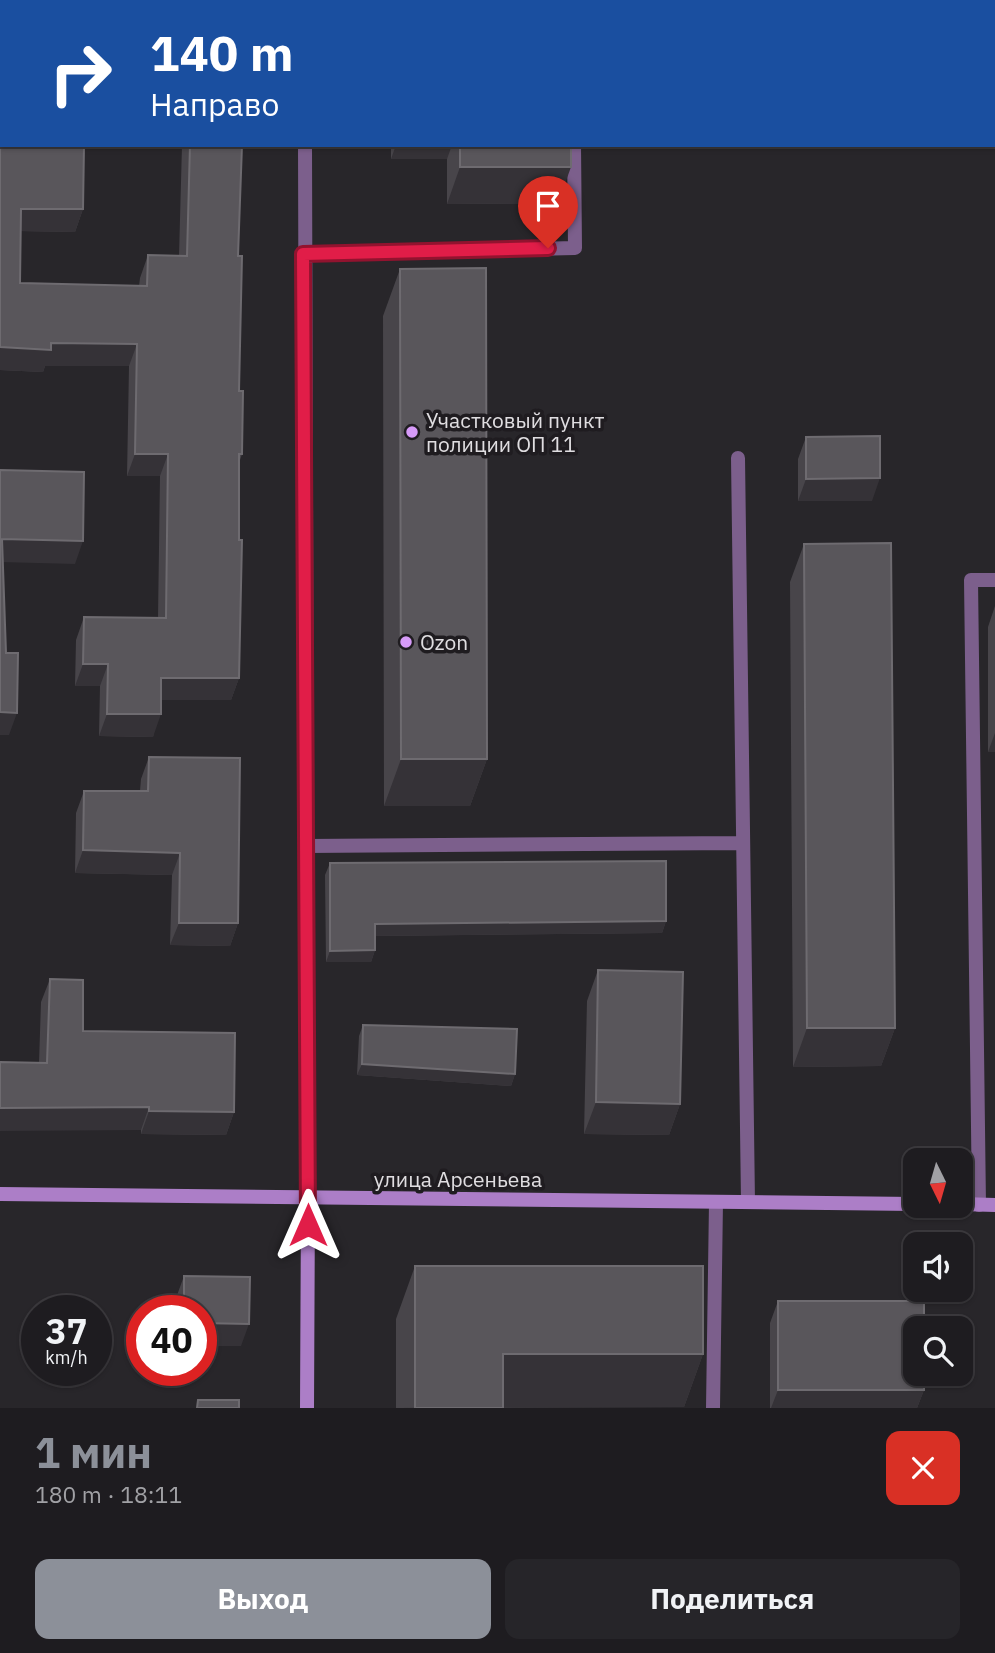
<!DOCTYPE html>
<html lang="ru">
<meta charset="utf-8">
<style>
:root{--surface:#1e1c20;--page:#262529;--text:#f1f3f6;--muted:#a1a1a5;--line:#3c3a3e;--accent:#8c9099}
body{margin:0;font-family:"IBM Plex Sans",sans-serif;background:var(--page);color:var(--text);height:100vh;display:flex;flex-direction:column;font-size:26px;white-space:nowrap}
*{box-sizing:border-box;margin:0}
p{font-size:23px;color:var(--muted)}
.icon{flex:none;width:38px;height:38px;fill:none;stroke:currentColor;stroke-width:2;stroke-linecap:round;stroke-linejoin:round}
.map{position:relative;height:1408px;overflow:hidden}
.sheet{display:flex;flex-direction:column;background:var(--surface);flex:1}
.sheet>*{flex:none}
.hud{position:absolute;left:0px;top:0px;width:996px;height:147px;box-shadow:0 2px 5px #0004,0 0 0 2px var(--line);background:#1a4fa0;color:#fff;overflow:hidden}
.needle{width:46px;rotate:175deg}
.tools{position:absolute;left:903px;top:1148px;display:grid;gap:14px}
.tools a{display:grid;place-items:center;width:70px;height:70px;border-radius:14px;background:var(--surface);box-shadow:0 2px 5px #0004,0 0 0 2px var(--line);font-size:35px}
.speed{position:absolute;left:21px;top:1295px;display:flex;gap:14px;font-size:35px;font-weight:700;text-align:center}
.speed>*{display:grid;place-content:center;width:91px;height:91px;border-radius:50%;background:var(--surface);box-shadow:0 2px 5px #0004,0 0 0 2px var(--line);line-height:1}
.speed small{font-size:18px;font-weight:400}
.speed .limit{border:10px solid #d22;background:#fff;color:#111}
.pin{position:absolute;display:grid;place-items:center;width:60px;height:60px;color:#fff;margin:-72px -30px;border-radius:50% 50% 50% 0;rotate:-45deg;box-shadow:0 0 7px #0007}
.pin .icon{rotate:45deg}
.me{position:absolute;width:77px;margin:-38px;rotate:0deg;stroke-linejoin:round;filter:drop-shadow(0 0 5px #0008)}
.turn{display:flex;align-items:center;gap:24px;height:147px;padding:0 35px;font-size:32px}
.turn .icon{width:91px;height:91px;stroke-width:2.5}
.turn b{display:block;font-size:49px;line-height:60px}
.round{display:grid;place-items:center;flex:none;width:74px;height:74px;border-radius:14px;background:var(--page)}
.overview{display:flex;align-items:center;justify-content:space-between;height:119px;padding:0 35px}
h1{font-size:42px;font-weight:700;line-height:52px;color:var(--accent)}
.primary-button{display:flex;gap:14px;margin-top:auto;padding:14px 35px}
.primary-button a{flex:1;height:80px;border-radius:14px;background:var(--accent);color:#fff;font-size:28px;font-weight:700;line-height:80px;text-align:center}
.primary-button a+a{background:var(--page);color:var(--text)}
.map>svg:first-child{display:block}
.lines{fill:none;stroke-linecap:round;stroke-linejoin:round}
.lane{stroke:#7c5f8c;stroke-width:14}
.street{stroke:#7c5f8c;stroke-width:14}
.secondary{stroke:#ac7ec7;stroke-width:14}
.wall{fill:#48454a}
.shaded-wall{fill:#353237}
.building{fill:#59565b;stroke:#6e6b70;stroke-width:2}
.route-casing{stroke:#92132f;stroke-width:18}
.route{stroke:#e11d48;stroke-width:12}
.poi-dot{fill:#d79bf9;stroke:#1f1c20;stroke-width:2.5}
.labels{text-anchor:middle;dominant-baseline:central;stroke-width:7;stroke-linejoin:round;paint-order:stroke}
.poi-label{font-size:21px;fill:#e0dee1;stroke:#1f1c20;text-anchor:start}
.street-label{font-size:21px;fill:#e0dee1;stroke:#1f1c20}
</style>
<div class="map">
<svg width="995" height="1408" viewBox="0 0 995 1408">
<rect width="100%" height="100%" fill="#28262a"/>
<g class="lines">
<path class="lane" d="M259,0v2
M994,109h1
M303,254l272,-6 -1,-103
M738,458l10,744
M306,846l435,-3
M979,1205l-8,-625h24
M713,1408l3,-206"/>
<path class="street" d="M0,16h2
M305,145l3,1053"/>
<path class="secondary" d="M0,1194l915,10
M961,1204l34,1
M307,1408l1,-210"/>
</g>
<path class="wall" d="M390,0h605v71h-1v-69h-604z
M0,85l83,124 -8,23 -54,-1 -1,52 119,3 1,-8 8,-23 31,1 3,-111h60l-4,111 1,135 3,63 -3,9v215l-8,22h-70l-8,37 -54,-1 1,-50h-25l1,-46 8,-23 74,1 2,-142h-33l2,-110h-84l-2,6 -43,-2z
M391,145h180l-13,58 -111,1v-45h-56z
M400,269l87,490 -17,47h-86l-1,-490z
M806,437l66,64h-74v-42z
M804,544l91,484 -14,38 -88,1 -3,-485z
M995,606v146h-7v-125z
M149,757l89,166 -8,23 -60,-1 2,-70 -97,-2 1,-60 8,-22h56l1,-12z
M330,863l336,58 -4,12 -287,3v14l-4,12h-45l-1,-87z
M598,970l82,134 -11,31 -85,-1 3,-133z
M50,979l33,52 151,81 -8,23 -85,-1v-4l-102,-67 2,-61z
M363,1025l152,49 -4,12 -154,-11 2,-39z
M415,1266l288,88 -19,53 -288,1v-89z
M184,1276l57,70h-40v-35h-25v-13z
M778,1301l146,89 -7,18h-147v-85z"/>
<path class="shaded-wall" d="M994,35h1v36h-1z
M396,145h56l-5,14h-56z
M460,167h111l-13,36 -111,1z
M21,209h62l-8,23 -62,-1z
M51,343l86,1 -8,22h-84l-2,6 -43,-2v-23z
M135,454h33l-8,22h-33z
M880,478l-8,23h-74l8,-22z
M2,539l81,2 -8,23 -75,-2z
M83,664h25l-8,22h-25z
M161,678h78l-8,22h-78z
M0,712l17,1 -8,22h-9z
M107,714h54l-8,23 -54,-1z
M995,733v19h-7z
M401,759h86l-17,47h-86z
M83,850l97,3 -8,22 -97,-2z
M666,921l-4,12 -291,3 4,-12z
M179,923h59l-8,23 -60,-1z
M375,950l-4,12h-45l4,-11z
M807,1028h88l-14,38 -88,1z
M362,1064l153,10 -4,12 -154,-11z
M596,1102l84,2 -11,31 -85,-1z
M149,1107l-8,23 -141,1v-23z
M149,1111l85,1 -8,23 -85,-1z
M201,1323l48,1 -8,22h-40z
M503,1354h200l-19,53h-200z
M778,1390h146l-7,18h-146z"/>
<path class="building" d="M404,0h591v35h-1v-33h-590z
M0,85h2v60h82l-1,64h-62l-1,74 127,3 1,-31 39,1 3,-111h52l-4,111h4l-3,135h4l-1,63h-3v86h3l-3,138h-78v36h-54l1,-50h-25l1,-47 82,1 2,-164h-33l2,-110 -86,-1v7l-51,-3z
M460,145h111v22h-111z
M486,268l1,491h-86l-1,-490z
M880,436v42l-74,1v-42z
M0,470l84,2 -1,69 -81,-2 4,114h12l-1,60 -17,-1z
M891,543l4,485h-88l-3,-484z
M149,757l91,1 -2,165h-59l1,-70 -97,-3 1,-59h64z
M666,861v60l-291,3v26l-45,1v-88z
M598,970l85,2 -3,132 -84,-2z
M50,979l33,1v51l152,2 -1,79 -85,-1v-4l-149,1v-46l47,1z
M363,1025l154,4 -2,45 -153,-10z
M415,1266h288v88h-200v54h-88z
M184,1276l66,1 -1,47 -48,-1v-12h-17z
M778,1301h146v27h-9v46h9v16h-146z
M198,1400h41v8h-42z"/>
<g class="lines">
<g class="route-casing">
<path id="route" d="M308,1225l-5,-971 245,-6"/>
</g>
<use href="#route" class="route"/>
</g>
<g class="poi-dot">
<circle cx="412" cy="432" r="7"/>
<circle cx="406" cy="642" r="7"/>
</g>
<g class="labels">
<g class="poi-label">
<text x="426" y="420">Участковый пункт<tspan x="426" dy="24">полиции ОП 11</tspan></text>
<text x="420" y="642">Ozon</text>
</g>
<g class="street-label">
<text x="458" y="1179">улица Арсеньева</text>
</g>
</g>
</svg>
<div class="tools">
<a><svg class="needle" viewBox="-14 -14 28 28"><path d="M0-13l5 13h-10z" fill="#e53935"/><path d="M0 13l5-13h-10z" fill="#a1a1a5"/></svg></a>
<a><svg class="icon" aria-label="sound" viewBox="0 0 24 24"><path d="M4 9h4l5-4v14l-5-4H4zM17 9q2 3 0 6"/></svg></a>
<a><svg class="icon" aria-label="search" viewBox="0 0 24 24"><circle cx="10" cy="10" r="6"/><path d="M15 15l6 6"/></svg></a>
</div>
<div class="speed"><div>37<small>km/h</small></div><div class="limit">40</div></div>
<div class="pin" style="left:548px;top:248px;background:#d93025"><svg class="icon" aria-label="arrive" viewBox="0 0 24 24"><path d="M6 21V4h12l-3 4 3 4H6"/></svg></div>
<svg class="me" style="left:308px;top:1225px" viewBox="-20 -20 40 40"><path d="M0-17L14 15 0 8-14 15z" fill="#e11d48" stroke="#fff" stroke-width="4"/></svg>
<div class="hud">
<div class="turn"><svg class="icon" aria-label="right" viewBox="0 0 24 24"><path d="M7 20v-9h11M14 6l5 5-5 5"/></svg><div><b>140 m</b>Направо</div></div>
</div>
</div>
<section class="sheet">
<div class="overview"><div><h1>1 мин</h1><p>180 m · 18:11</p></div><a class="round" style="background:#d93025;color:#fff"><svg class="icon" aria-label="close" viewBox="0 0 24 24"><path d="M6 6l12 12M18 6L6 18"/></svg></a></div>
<div class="primary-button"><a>Выход</a><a>Поделиться</a></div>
</section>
